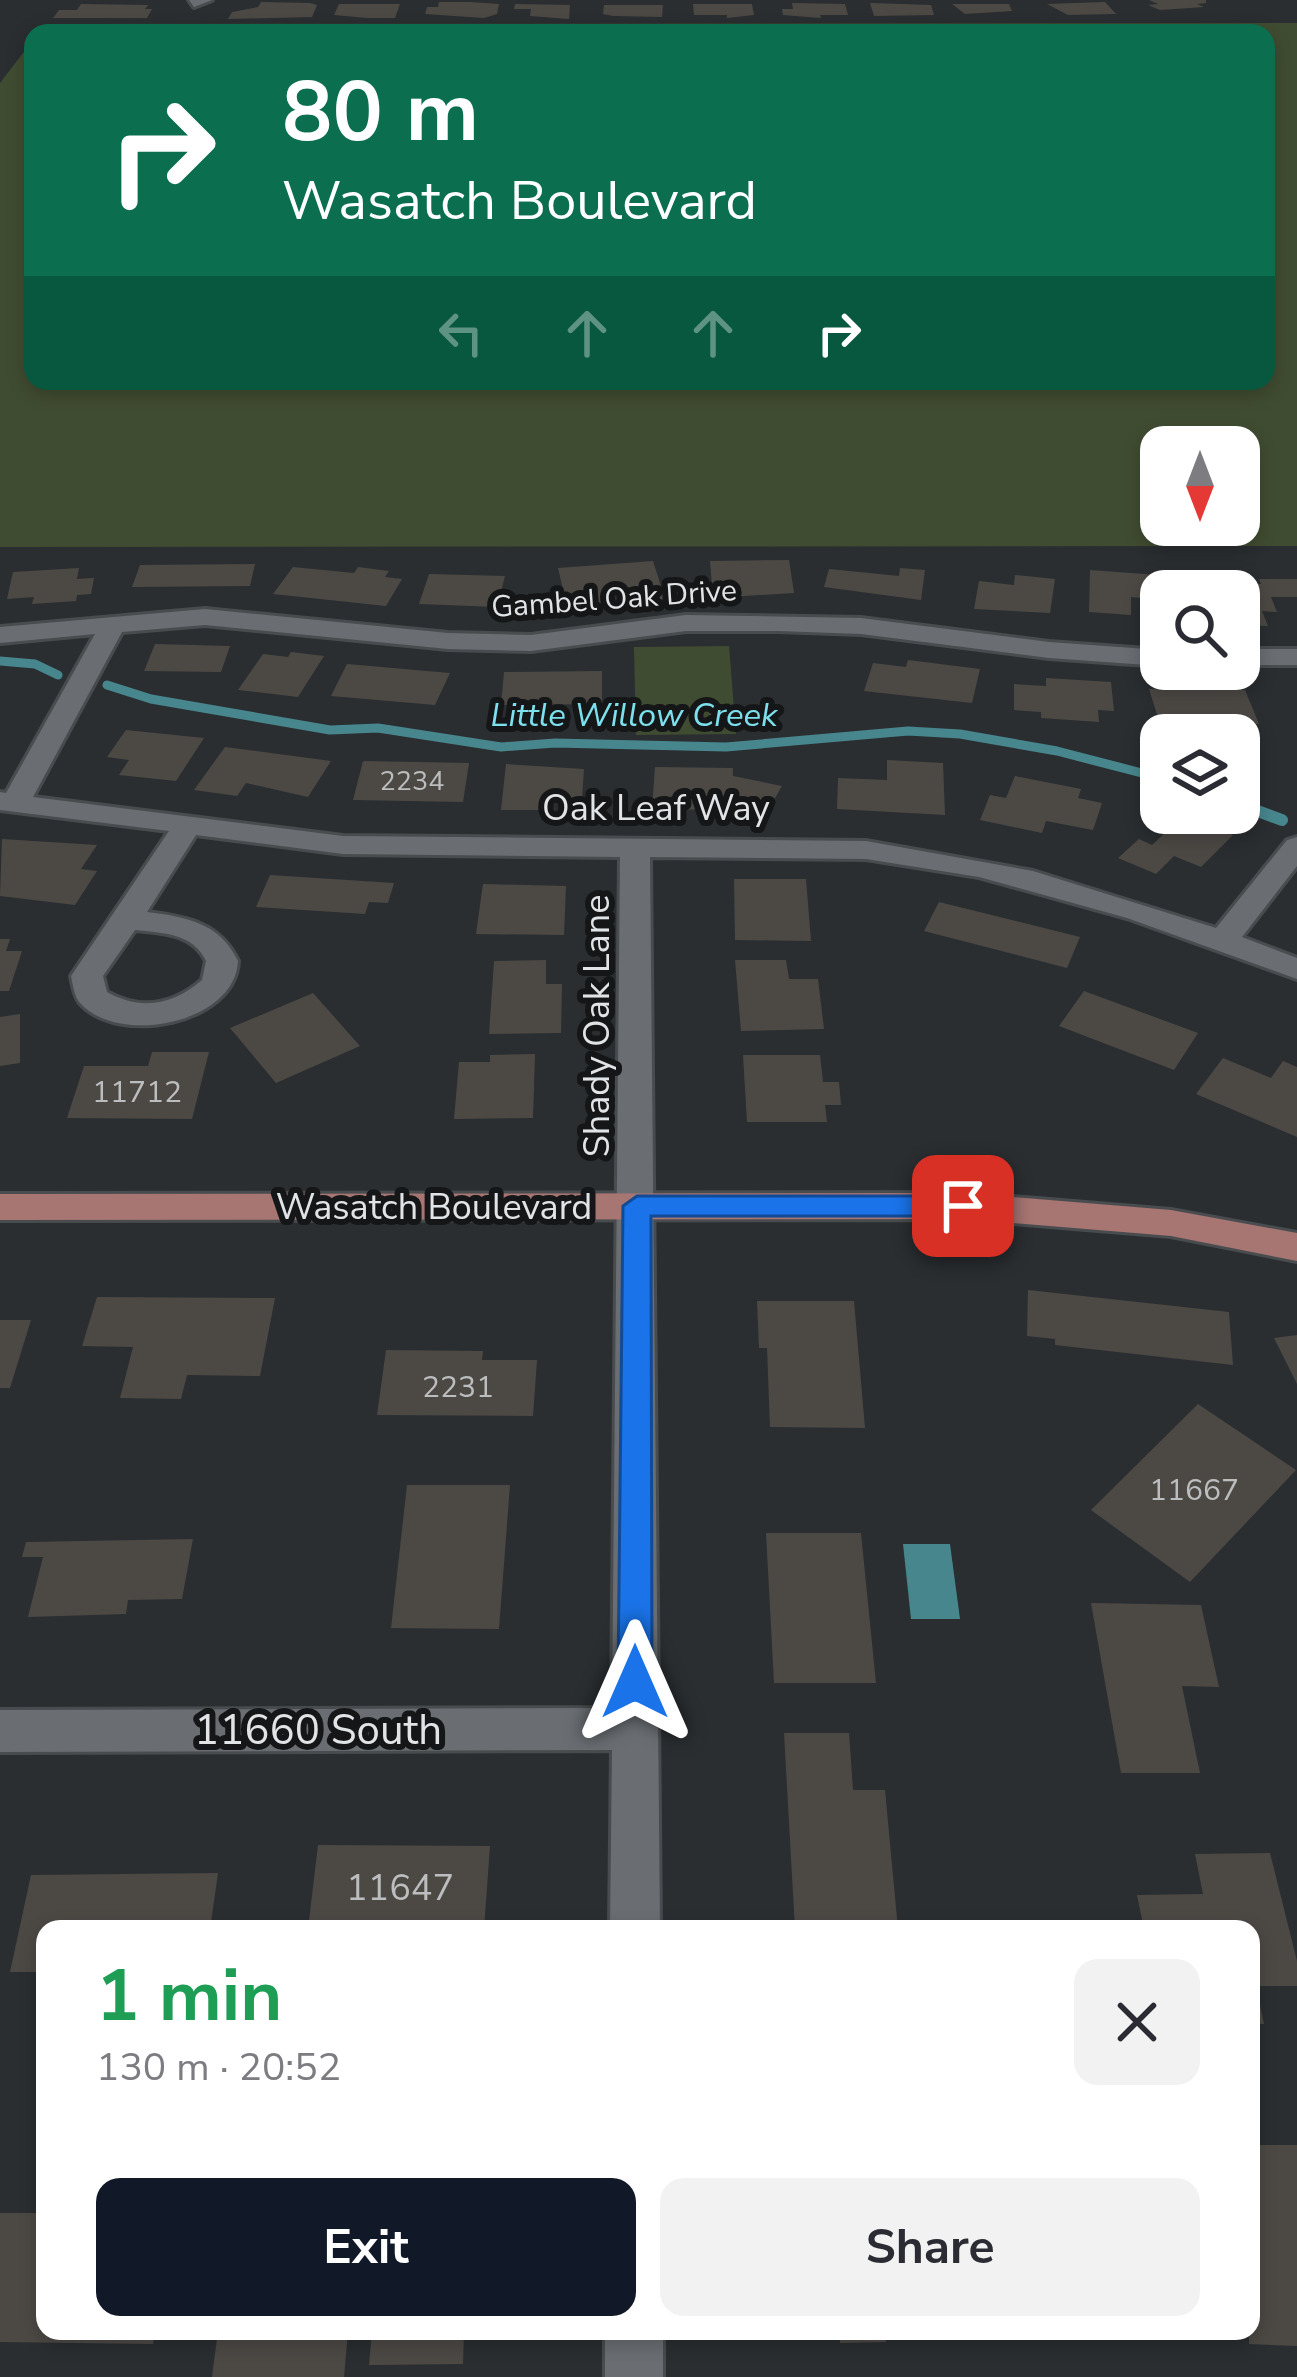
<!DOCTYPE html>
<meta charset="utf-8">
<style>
:root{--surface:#fff;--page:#f2f2f3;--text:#2b2b33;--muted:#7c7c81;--accent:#111827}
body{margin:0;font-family:"Nunito Sans",sans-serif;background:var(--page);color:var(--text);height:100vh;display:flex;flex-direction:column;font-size:45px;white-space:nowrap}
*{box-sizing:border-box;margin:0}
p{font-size:39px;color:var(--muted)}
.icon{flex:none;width:66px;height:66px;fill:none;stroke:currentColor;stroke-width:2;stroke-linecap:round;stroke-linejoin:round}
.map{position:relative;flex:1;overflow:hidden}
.details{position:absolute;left:36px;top:1920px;width:1224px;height:420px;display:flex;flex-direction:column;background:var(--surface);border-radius:24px;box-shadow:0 6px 18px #0003}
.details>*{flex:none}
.guide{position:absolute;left:24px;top:24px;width:1251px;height:366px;border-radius:24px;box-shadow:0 6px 18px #0003;background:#0b6e4f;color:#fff;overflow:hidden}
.needle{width:78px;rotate:180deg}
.buttons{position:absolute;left:1140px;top:426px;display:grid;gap:24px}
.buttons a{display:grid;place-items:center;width:120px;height:120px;border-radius:24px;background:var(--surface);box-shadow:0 6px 18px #0003;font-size:60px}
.pin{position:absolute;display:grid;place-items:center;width:102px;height:102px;color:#fff;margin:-51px;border-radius:24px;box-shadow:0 6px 18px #0006}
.me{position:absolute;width:132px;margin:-66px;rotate:0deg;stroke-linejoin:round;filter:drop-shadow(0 0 9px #0008)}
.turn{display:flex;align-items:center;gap:42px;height:252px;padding:0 60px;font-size:54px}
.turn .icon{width:156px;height:156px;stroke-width:2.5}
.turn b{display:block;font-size:84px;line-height:102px}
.lanes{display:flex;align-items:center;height:114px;padding:0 60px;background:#0003;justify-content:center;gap:60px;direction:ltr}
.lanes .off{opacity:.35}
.round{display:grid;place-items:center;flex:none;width:126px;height:126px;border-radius:24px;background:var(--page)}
.head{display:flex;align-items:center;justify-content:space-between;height:204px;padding:0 60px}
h1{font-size:72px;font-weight:700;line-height:90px;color:#1e9e55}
.cta{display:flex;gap:24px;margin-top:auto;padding:24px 60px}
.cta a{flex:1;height:138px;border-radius:24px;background:var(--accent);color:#fff;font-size:48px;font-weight:700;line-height:138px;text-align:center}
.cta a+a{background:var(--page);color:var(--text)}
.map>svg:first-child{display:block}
.green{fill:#404c31;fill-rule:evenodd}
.water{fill:#48868e}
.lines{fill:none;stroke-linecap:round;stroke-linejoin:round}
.stream-far1{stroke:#48868e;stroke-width:9}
.stream{stroke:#48868e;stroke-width:12}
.building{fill:#4c4945}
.minor-casing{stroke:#494c4e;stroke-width:6}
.major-casing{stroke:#494c4e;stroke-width:6}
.minor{fill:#6a6e72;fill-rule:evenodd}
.major{fill:#a77572;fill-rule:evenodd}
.route{fill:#1a73e8;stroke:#114b97;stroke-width:3}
.labels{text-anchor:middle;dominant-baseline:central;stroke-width:12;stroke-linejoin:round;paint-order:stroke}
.far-number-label{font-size:27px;fill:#bcbdbe}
.far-street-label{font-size:30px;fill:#e1e4e6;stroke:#141617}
.number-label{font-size:30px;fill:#bcbdbe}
.far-water-label{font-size:33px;font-style:italic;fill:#7de0ed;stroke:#141617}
.street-label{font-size:36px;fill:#e1e4e6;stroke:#141617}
.near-number-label{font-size:36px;fill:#bcbdbe}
.near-street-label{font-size:42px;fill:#e1e4e6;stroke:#141617}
</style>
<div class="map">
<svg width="1297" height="2377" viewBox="0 0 1297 2377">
<rect width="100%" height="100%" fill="#2a2e31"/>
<path class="green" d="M1297,23v523l-1297,1v-464l33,-43v341h1233v-348h-1228l8,-9zM1161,447h78v78h-78z
M729,646l7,88 -100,1 -2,-88z"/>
<path class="water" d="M903,1544h47l10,75h-49z"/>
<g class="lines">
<path class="stream-far1" d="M0,661l35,3 23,11
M107,685l44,14 179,31 48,-2 123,19 54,-4 171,4 182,-16 52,3 97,17 104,27"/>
<path class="stream" d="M1239,804l43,16"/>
</g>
<path class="building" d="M1149,0h57v3l-9,1 7,3 -44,3 -12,-5 10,-1z
M261,2l49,1 7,2 -5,12 -84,2 4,-7 26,-5z
M439,2h31l29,2 -2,10 -13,4 -59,-4 2,-7h11z
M1105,2l11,12 -48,1 -21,-11z
M792,3l53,1 3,11h-28l1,3 -38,-3 -1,-6h11z
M870,3l61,2 3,10 -60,1z
M81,4l67,1 -3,4h7l-5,9h-94l6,-8h18z
M339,4h61l-5,14h-28l-33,-3z
M515,4l55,1 -1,14 -39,-3 1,-7h-17z
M693,4h59l2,11 -27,3v-3h-33z
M952,4h57l3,7 -47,3z
M604,5h59l-1,12 -49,-1 -10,-2z
M789,560l5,33 -81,5 -3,-37z
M653,561l12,38 -35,3 -2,-9 -18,1 2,9 -45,3 -9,-38z
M255,564l-5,22 -118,1 8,-22z
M293,567l61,6 4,-6 31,4 -4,6 17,2 -16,27 -113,-12z
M79,568l-2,11 17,-1 -3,16 -14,1 -1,6 -44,3 2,-7 -27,2 6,-27z
M900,568l25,2 -4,30 -97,-13 5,-18 70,7z
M1090,570l82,6v15l-21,2v6l-20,-2v18l-42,-3z
M429,574l76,2 -8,31 -78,-3z
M1015,575l40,4 -5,34 -76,-4 5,-28 35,4z
M1259,579h38v18h-26l6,15 -15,-1 6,15 -29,-1v-34h-39l-2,-7h63z
M155,644l75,2 -9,26 -77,-1z
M291,652l33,4 -26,41 -60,-7 25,-36 25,3z
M908,660l72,9 -8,34 -108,-12 9,-28 33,4z
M347,664l103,9 -15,32 -104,-9z
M602,671v33l-101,1 3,-33z
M1046,678l65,4 3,29 -16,-1 1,12 -58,-4v-6l-27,-2v-26l32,2z
M1149,689l96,1 14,34h-99z
M126,730l78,8 -28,43 -57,-6 10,-15 -22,-3z
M225,747l106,14 -23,36 -62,-14 -9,13 -43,-6z
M887,760l56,3 2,52 -108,-6 1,-31 49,2z
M363,761l106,2 -6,39 -110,-2z
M506,764l78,5 -2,29h-29l-1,12h-51z
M655,767l78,1v8l49,10 -15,26 -34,-7v5l-81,-1z
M1015,776l66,13 -3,9 24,5 -9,27 -47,-9 -4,12 -62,-13 10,-25 16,3z
M1184,815l49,20 -32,32 -27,-11 -18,18 -38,-16 21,-19 13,6z
M2,839l95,6 -16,24 16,2 -22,34 -75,-9z
M270,875l124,8 -6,20 -19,-1 -4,12 -109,-7z
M734,879h72l5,62 -76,-1z
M483,884l83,2 -2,49 -88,-1z
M939,902l141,35 -13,31 -143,-37z
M0,939h10l-4,12h16l-13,40h-9z
M546,960v24h16l-1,49 -72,1 5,-73z
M735,960h51l3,19h29l6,50 -83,2z
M1084,991l114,42 -24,37 -115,-44z
M313,993l47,53 -84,37 -46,-55z
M20,1014v49l-20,3v-49z
M152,1052h57l-17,67 -125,-1 17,-52h64z
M535,1054l-2,64 -79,1 5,-57h31v-7z
M743,1055h77l3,27h16l2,23h-16l2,17h-80z
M1223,1058l48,20 12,-17 14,6v70l-101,-43z
M1028,1290l201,22 4,53 -178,-20v-6l-28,-3z
M97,1297l178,1 -15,78 -73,-1 -6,24 -61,-1 13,-51 -51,-1z
M757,1301h97l11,127 -95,-1 -3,-79h-8z
M0,1320h31l-21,68h-10z
M1297,1335v49l-23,-46z
M386,1350l97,1 -1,9h55l-4,56 -156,-1z
M1198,1404l98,66 -106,112 -99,-72z
M407,1485h103l-11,144 -108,-1z
M766,1533h95l15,150h-102z
M193,1539l-11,60 -54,1 -2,14 -98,3 15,-60h-21l4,-15z
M1091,1603l110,2 18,82 -37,-1 18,87h-79z
M784,1733h65l4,57h32l13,139h-103z
M318,1845l172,1 -6,83h-176z
M1270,1853l27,108v25h-41l8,38h-13v-95h-107l-7,-34 66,-1 -8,-40z
M218,1873l-8,56h-165v67h-7l5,-24h-33l21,-97z
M1251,2145h46v201l-48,-2z
M0,2213h45v118h110l-2,13 -153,-2z
M218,2331h130l-4,46h-132z
M372,2331h92l-1,33 -94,1z
M839,2331h46l1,11 -46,1z"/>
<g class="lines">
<g class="minor-casing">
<path id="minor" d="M189,0h23l-18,7z
M205,609l243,24 83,2 155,-20 175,3 188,24 112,8v16l-112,-8 -188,-24 -82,-3h-93l-155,20 -83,-2 -243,-24 -83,7 -89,165 310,39 523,5 167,30 183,57 71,-88 10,-3v29l-55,71 55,21v21l-170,-61 -148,-41 -113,-18 -216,-2 10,1072h-50l2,-179 -612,2v-42l612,-2 8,-851 -277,-3 -147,-19 -49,77c40,5 73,11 91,49 -3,63 -120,85 -158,42 -6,-7 -7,-18 -9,-27l98,-145 -169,-21v-18l6,1 89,-159 -95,9v-16zM135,930c28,3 58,3 71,31l-4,19c-29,25 -61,31 -95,12l-4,-16z
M1239,649h58v16h-58z
M605,2331h58v46h-58z"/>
</g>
<g class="major-casing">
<path id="major" d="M963,1193l208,17 126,23v28l-126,-25 -208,-17 -963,1v-26z"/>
</g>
<use href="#minor" class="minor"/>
<use href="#major" class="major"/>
</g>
<path class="route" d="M637,1196h326l14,10 -14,10h-312l1,466 -5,10 -12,5 -12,-5 -5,-10 5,-476z"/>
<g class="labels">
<g class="far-number-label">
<text x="412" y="781">2234</text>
</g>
<g class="far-street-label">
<text transform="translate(614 599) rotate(-4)">Gambel Oak Drive</text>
</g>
<g class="number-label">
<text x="137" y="1092">11712</text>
<text x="458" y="1387">2231</text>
<text x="1194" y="1490">11667</text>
</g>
<g class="far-water-label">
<text x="634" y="715">Little Willow Creek</text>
</g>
<g class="street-label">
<text x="656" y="808">Oak Leaf Way</text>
<text transform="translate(597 1026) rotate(-90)">Shady Oak Lane</text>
<text x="434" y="1207">Wasatch Boulevard</text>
</g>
<g class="near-number-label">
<text x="400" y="1888">11647</text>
</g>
<g class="near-street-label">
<text x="318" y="1730">11660 South</text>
</g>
</g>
</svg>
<div class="buttons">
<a><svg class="needle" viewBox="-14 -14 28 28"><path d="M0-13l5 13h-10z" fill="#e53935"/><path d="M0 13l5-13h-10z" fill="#7c7c81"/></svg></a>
<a><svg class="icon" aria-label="search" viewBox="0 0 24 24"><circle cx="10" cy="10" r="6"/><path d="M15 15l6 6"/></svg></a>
<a><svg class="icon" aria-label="layers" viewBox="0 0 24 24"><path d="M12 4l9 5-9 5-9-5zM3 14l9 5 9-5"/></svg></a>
</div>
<div class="pin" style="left:963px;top:1206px;background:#d93025"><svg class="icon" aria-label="arrive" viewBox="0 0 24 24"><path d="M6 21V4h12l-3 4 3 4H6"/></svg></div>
<svg class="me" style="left:635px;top:1682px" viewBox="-20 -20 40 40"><path d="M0-17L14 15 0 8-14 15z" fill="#1a73e8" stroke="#fff" stroke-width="4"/></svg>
<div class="guide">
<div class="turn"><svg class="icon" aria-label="right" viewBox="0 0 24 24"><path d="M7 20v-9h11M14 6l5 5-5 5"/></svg><div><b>80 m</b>Wasatch Boulevard</div></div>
<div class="lanes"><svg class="icon off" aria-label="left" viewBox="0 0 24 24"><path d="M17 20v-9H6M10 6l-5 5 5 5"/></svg><svg class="icon off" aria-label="ahead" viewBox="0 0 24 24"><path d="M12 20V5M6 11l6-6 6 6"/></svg><svg class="icon off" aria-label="ahead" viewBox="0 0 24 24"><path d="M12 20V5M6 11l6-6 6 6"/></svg><svg class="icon" aria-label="right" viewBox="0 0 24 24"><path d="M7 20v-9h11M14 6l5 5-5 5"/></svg></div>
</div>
<section class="details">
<div class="head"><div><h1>1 min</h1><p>130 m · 20:52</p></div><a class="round"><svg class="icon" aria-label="close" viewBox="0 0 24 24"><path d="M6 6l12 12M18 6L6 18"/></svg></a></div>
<div class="cta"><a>Exit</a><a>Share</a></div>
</section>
</div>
